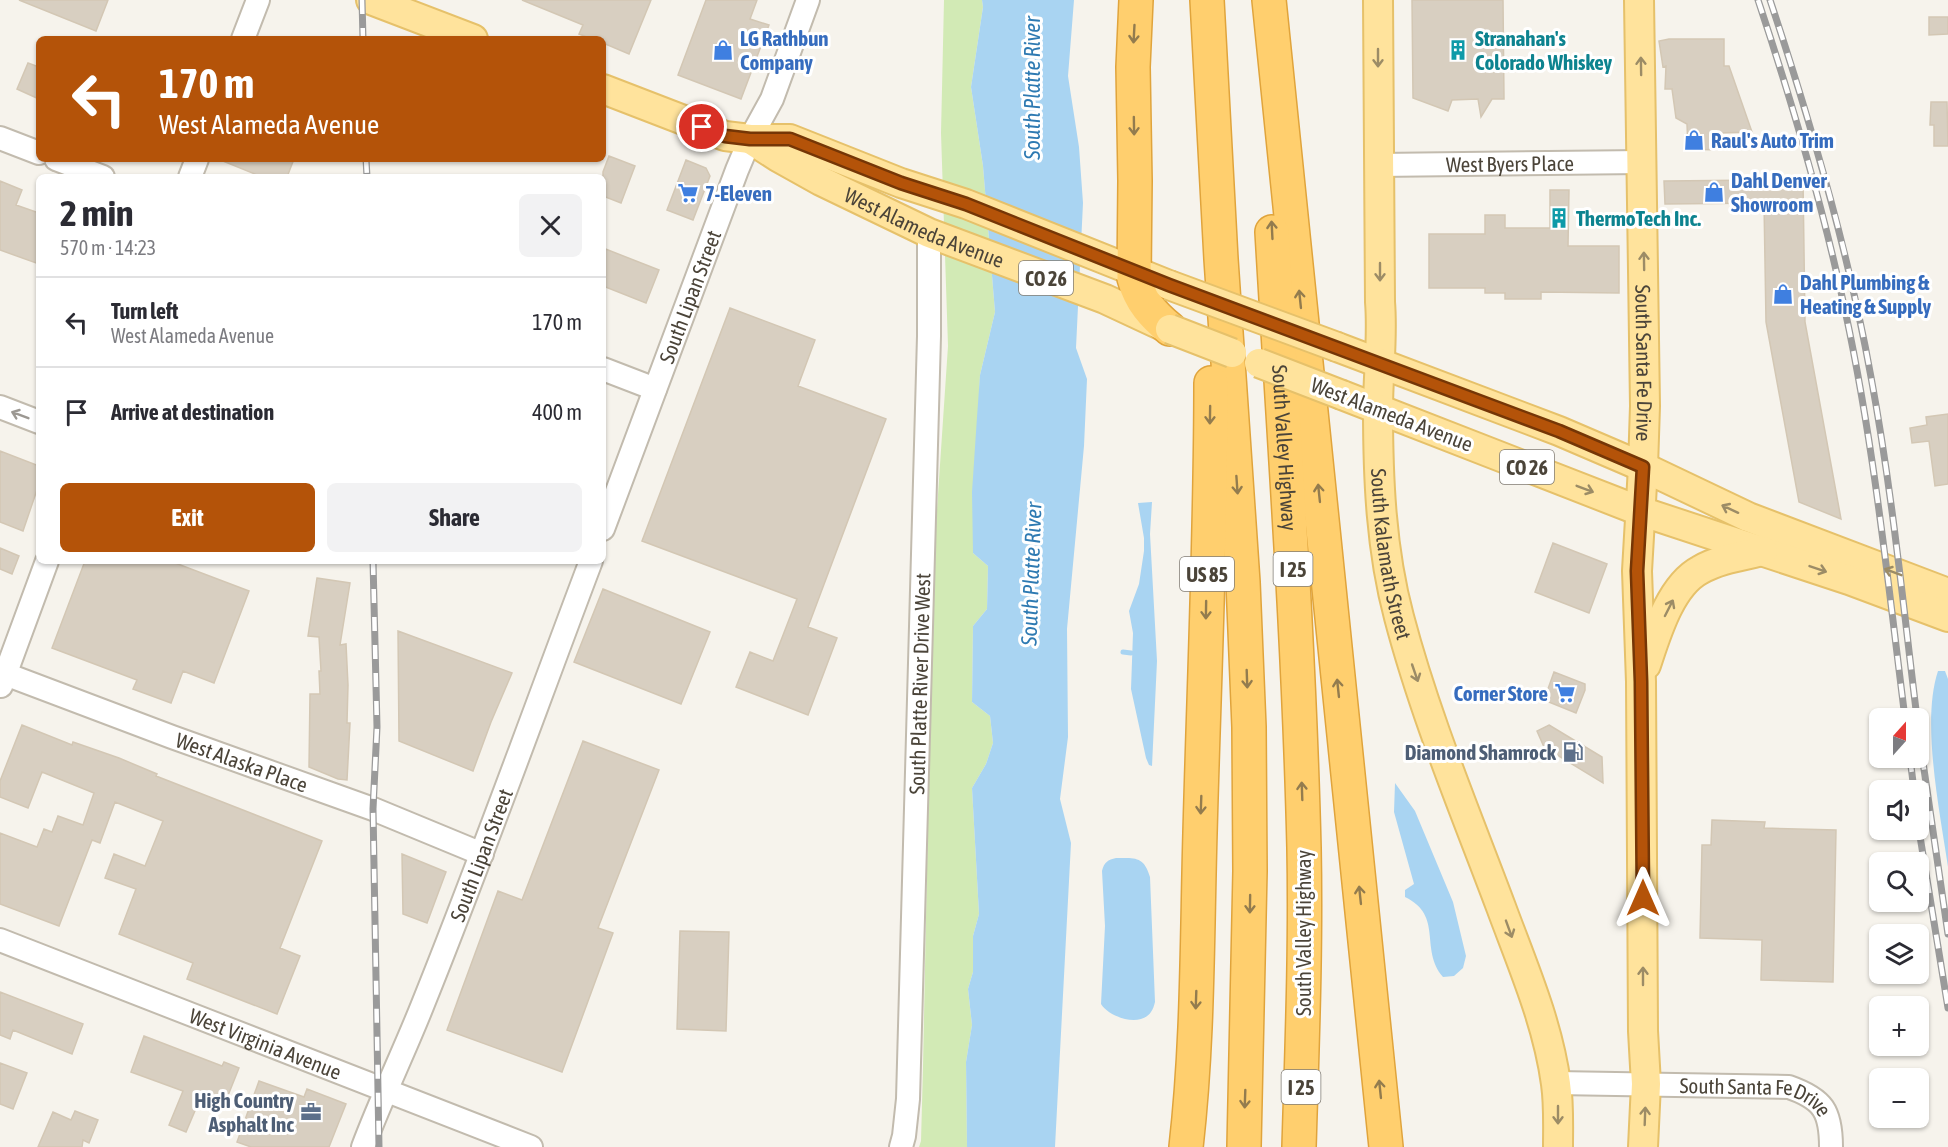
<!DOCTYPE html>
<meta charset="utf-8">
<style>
:root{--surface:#fff;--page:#f2f2f3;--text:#2b2b33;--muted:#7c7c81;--line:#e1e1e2;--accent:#b45309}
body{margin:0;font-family:"Asap Condensed",sans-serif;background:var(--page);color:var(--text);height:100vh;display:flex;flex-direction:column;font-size:22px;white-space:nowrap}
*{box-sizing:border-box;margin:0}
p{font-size:20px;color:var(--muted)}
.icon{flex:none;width:33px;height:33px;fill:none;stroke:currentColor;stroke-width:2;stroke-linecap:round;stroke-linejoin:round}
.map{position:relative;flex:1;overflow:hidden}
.side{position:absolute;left:36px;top:174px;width:570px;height:390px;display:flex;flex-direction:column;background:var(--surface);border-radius:9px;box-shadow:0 2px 4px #0004}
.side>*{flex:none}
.hud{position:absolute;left:36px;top:36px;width:570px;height:126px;border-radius:9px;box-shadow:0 2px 4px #0004;background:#b45309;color:#fff;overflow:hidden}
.needle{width:39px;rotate:21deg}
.tools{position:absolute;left:1869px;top:708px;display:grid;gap:12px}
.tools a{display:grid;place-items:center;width:60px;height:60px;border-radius:9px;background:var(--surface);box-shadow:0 2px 4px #0004;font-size:30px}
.pin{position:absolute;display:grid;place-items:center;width:51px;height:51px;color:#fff;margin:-26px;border:3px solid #fff;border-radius:50%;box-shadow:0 2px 6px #0007}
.me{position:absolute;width:66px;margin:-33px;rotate:0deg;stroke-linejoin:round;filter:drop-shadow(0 0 4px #0008)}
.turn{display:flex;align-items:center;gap:21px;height:126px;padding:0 24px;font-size:27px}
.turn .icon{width:78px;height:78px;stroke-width:2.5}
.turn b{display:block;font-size:42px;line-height:51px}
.round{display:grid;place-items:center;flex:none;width:63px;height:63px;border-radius:9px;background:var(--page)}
.head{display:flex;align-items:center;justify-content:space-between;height:102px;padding:0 24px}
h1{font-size:36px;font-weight:700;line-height:45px}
.primary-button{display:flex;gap:12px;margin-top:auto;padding:12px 24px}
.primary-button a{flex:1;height:69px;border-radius:9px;background:var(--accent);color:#fff;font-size:24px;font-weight:700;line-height:69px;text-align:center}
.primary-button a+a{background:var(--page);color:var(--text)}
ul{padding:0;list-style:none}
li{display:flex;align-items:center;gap:18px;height:90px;padding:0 24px;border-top:2px solid var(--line)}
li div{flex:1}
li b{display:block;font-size:22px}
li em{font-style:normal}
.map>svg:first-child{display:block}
.green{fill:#d2eab5}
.water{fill:#a9d4f2}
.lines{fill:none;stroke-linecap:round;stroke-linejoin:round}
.stream{stroke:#a9d4f2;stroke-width:5}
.building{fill:#d8cfc1;stroke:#d3c7b4;stroke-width:1.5}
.minor-casing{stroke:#c2bbae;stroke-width:26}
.major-casing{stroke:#e6c16a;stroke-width:32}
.highway-casing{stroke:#e0a43c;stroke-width:36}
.minor{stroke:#fff;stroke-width:22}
.major{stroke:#ffe39c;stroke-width:28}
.highway{stroke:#ffcf6e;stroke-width:33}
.rail-casing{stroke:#9a9a9a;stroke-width:7}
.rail{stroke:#fff;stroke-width:4.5;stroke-dasharray:14;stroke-linecap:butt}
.major-bridge-casing{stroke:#e6c16a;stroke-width:32;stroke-linecap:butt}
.major-bridge{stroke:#ffe39c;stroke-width:28}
.oneway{stroke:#937c4e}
.oneway2{stroke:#9c8c66}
.oneway3{stroke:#9c9892}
.route-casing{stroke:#753606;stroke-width:15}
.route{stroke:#b45309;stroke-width:10}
.labels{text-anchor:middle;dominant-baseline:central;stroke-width:6;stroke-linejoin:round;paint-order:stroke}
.shield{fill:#fff;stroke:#817c74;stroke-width:1.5}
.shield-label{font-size:20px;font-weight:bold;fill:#4b4439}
.shop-label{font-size:21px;font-weight:bold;fill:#366cbe;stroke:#fff;text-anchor:start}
.culture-label{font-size:21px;font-weight:bold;fill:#0d838f;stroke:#fff;text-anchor:start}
.street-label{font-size:21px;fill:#4b4439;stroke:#fff}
.service-label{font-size:21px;font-weight:bold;fill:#4e5e75;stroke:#fff;text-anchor:end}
.water-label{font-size:22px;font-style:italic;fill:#2e7ab2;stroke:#fff}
</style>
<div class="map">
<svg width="1948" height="1147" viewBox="0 0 1948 1147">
<rect width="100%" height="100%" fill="#f6f3ec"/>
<path class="green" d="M944,0h38l1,7 -12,80 12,79 12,146 -15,63 -7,178 15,13 -1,43 -14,17 -1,76 18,14 3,27 -7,21 -14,24 7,126 -6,22v36l-5,17 4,36 -6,37 1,85h-48l2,-6 2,-74 10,-498 15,-223 -7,-213z"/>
<path class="water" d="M982,0h92l-6,76 11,71 4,56 -7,145 11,31 -3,67 -17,183 1,108 -8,62 11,44 -16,304h-88l-1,-85 6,-37 -4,-36 5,-17v-36l6,-22 -7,-126 14,-24 7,-21 -3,-27 -18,-14 1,-76 14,-17 1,-43 -15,-13 -1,-61 5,-75 3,-42 15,-63 -12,-146 -12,-79 12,-80z
M1152,502l-2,32 7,127 -5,105 -3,-1 -3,-7 -15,-69 2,-56 -4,-22 10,-27 5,-33v-13l-6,-35z
M1938,671h7l3,8v188c-8,-55 -27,-145 -10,-196z
M1395,783l20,28 38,91 13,54 -3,12 -9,8 -11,1c-24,-28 1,-61 -38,-80v-7l9,-6 -20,-72z
M1116,858c19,0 28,-2 34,19l5,125c-1,4 -2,7 -4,10 -11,16 -42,5 -50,-8l4,-78 -3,-55c2,-9 6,-11 14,-13z"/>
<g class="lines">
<path class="stream" d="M1123,652l8,1"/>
</g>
<path class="building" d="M19,0h89l-12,31z
M522,0h129l-22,54 -26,-11v-4h-11l-13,-5 4,-9z
M706,0h51l-7,19 19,6 -28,74 -63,-24z
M1412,0h91l1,99h-12l-11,18 -3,-18 -26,1 -4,11 -35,-13z
M1929,17h19v17l-19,1z
M1669,39h55v27h5l23,66 -34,1v17l-30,-1 -1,-25 -11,-6 -4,-29h-7l1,-23 -3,1 -4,-26z
M28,63l11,4v32l-22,-10z
M1931,102h16l1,44h-14v-21h-4z
M609,156l26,10 -14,37 -18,-7v-24z
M218,159h76l-7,18h-25z
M686,160l20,8 4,8 -17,44 -26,-10z
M1764,180h39l2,142 36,197 -42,-17 -33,-180 -2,-119 -99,1 -1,-23z
M0,181l22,9 -6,15 23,8v51l-39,-14z
M1550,190h19l-1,56h51v47l-78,-1v7h-36v-6h-20v-5h-56v-54h56v-19h20v13h45z
M603,248l56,22 -13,33 -43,-17z
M730,308l85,32 -17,46 88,33 -78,208 29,11 -29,77 -72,-28 14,-35 23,9 24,-62 -155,-58z
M1948,414v70l-13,2 -6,-45 -17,2 -2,-15 17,-3 -1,-8z
M0,451l39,15v18l-16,47 -23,-9z
M1553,543l54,21 -18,49 -54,-21z
M0,548l19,8 -7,18 -12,-5z
M85,561h85l79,30 -35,92 -31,-12 -12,32 -38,-14 4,-9 -85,-32z
M317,578l33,5 -10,62 6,-1 2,41 -1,38h3l-3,57 -9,-1 -29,-12 1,-73h10l-1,-23h2l-2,-34 -11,-1z
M603,589l107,43 -29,72 -107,-42z
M398,631l114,42 -21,49 -18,49 -74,-30z
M1554,672l31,12v6l-9,23 -32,-13z
M22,725l50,20 1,-3 46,16 38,16 -1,2 166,65 -42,107 20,8 -23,58 -90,-35 6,-16 -74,-29 17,-45 -31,-11 9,-24 31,12 18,-45 -48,-19 -15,41 -8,-3 -33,86 -59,-22v-71l37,14 7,-18 8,3 6,-16 25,9 11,-32 -52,-21 -14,36 -28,-11v-16z
M1549,725l53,32 1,26 -59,-36 -7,-16z
M583,741l76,29 -61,158 15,5 -51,139 -115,-42 51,-139 24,9z
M1712,820l53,2 -1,6 72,2 -3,152 -72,-2 1,-40 -62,-2 2,-93h9z
M402,854l44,18 -19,51 -24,-9z
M680,931l49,1 -3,99 -49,-2z
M0,992l83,32 -11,30 -59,-24 -3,9 -10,-4z
M144,1036l78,30 2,-4 15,6 -16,40 -23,-9 -14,33 -17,-7 14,-34 -52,-19z
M0,1063l27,10 -14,36 -13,-5z
M259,1081l45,16 3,-8 39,15 -17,43h-78l-14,-5z
M75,1111l23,9 -9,23 -6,-3 -1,7h-44l15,-35 18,8z"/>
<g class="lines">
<g class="minor-casing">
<g id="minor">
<path d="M243,39l15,-39"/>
<path d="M0,138l39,15"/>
<path d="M56,159l47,18"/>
<path id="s1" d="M1378,165l265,-3"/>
<path d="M190,177l7,-18"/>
<path d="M603,369l52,20"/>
<path d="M0,407l39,15"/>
<path id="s2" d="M603,529l134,-359 13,-31 22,-40 36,-99"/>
<path id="s3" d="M0,672l172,65 201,72 109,45"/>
<path d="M1,686l46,-125"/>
<path id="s4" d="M0,940l531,207"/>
<path id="s5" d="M1556,1083l233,4c34,12 42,24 42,60"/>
<path id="s6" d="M363,1147c18,-48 41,-95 60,-143 59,-146 112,-295 168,-443"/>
<path id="s7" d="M901,1147l3,-11 4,-37 21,-763v-103"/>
</g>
</g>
<g class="major-casing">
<g id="major">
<path d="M371,0l102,39"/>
<path id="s8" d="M1378,0l2,302c3,36 -2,71 -2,108 0,69 3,140 21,207 26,99 66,194 102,290 21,57 47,116 55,177 3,21 2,42 2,63"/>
<path id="s9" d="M1639,0l6,406 -2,61 -6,104 4,111 2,349 3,53 -3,63"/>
<path d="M603,89l122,47 25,3h40l111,44 65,21 203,81"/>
<path id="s10" d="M750,139l28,18 43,24 108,52 176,66 60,28"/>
<path d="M1337,347l222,84 84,36 105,50 200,76"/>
<path d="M1342,395l298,116 209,69 99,37"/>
<path d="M1646,665c10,-30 24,-79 54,-95 19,-11 42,-14 63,-19"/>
</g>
</g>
<g class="highway-casing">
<g id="highway">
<path d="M1136,0l-3,67 2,114 -1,97c6,23 19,37 36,51"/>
<path d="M1207,0l14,259 22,323 6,145 1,144 -6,276"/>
<path d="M1269,0l117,1147"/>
<path id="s11" d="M1272,232c12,206 27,410 32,616 2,100 -2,199 -5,299"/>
<path d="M1186,1147c12,-104 11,-209 14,-314 4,-150 11,-300 11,-450"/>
</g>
</g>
<use href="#minor" class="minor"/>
<use href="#major" class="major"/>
<use href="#highway" class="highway"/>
<g class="rail-casing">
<path id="rail" d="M362,0l1,39
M1758,0c32,96 61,193 83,292 32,141 46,284 64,426
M1770,0c41,123 78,249 101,377 21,113 32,227 46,341
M366,159l1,18
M373,561l4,166 -4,82 6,338
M1918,728l30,206
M1910,758l4,32
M1918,824l30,184"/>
</g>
<use href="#rail" class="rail"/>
<g class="major-bridge-casing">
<path id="major-bridge" d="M1169,285l168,62
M1170,329l62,24
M1259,363l83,32"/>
</g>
<use href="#major-bridge" class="major-bridge"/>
</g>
<defs><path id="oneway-shaft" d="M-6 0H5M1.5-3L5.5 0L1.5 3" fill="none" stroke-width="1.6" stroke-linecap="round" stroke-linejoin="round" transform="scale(1.5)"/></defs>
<g class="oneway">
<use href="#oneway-shaft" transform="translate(1134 34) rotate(93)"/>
<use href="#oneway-shaft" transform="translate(1134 126) rotate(89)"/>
<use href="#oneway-shaft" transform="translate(1272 230) rotate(-93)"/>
<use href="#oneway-shaft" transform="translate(1300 299) rotate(-96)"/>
<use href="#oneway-shaft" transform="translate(1210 415) rotate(91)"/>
<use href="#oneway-shaft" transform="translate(1237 485) rotate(86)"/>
<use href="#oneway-shaft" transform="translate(1319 493) rotate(-96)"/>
<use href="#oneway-shaft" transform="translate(1206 610) rotate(91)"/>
<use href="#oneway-shaft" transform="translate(1247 679) rotate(88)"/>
<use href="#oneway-shaft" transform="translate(1338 688) rotate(-96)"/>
<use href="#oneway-shaft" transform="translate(1302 791) rotate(-92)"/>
<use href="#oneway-shaft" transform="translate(1201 805) rotate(92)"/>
<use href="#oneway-shaft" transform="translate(1360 895) rotate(-96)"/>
<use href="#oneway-shaft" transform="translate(1250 904) rotate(91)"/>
<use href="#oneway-shaft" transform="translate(1196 1000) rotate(92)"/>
<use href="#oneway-shaft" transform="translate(1380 1089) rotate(-96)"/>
<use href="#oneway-shaft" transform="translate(1245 1099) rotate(92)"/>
</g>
<g class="oneway2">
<use href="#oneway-shaft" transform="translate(1378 58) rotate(90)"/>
<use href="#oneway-shaft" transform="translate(1641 66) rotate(-91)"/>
<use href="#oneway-shaft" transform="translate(1644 261) rotate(-91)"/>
<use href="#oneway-shaft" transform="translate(1380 272) rotate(90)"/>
<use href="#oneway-shaft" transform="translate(1585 489) rotate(21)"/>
<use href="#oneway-shaft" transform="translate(1730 509) rotate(-155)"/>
<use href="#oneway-shaft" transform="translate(1818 569) rotate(19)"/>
<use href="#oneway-shaft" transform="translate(1893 572) rotate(-159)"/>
<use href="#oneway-shaft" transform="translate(1669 608) rotate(-63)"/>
<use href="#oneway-shaft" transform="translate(1415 673) rotate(71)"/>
<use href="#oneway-shaft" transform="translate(1509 929) rotate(70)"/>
<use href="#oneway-shaft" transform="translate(1643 976) rotate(-90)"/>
<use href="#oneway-shaft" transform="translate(1558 1115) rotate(90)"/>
<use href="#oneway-shaft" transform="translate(1645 1116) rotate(-88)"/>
</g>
<use class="oneway3" href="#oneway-shaft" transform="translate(20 415) rotate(-159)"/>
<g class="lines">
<g class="route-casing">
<path id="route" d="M702,127l23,9 25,3h40l111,44 65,21 203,81 390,146 84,36 -6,104 4,111 2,216"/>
</g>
<use href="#route" class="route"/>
</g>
<defs>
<g id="shop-bare" transform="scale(1.62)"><path d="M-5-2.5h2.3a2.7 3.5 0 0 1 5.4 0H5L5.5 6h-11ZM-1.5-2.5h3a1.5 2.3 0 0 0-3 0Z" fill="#3f7fe0" stroke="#fff" stroke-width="2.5" paint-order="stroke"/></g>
<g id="building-bare" transform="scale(1.62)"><path d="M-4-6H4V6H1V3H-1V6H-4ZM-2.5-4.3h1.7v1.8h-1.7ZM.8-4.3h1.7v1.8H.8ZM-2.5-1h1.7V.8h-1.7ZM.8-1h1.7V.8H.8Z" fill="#0f9aa8" stroke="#fff" stroke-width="2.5" paint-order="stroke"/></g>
<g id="supermarket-bare" transform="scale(1.62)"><path d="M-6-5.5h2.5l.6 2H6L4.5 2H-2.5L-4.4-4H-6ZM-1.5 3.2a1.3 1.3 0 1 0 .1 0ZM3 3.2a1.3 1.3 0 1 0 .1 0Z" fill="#3f7fe0" stroke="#fff" stroke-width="2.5" paint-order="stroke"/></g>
<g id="fuel-bare" transform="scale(1.62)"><path d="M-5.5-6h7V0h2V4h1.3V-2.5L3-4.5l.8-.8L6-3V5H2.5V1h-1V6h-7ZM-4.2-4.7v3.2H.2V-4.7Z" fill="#5c6f8a" stroke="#fff" stroke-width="2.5" paint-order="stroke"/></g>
<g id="office-bare" transform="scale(1.62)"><path d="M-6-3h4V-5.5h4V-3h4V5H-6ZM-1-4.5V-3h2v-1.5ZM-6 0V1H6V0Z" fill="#5c6f8a" stroke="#fff" stroke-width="2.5" paint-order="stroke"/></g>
</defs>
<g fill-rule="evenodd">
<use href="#shop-bare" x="723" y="50"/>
<use href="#building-bare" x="1458" y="50"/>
<use href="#shop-bare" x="1694" y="140"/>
<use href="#shop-bare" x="1714" y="192"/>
<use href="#supermarket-bare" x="688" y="193"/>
<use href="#building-bare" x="1559" y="218"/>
<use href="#shop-bare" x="1783" y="294"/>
<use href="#supermarket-bare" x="1565" y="693"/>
<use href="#fuel-bare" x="1573" y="752"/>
<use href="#office-bare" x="311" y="1112"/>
</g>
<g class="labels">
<g class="shield">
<rect x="1019" y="261" width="54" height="34" rx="4.5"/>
<rect x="1500" y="450" width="54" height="34" rx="4.5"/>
<rect x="1273.5" y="552" width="39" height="34" rx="4.5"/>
<rect x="1180" y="557" width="54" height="34" rx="4.5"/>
<rect x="1281.5" y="1070" width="39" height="34" rx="4.5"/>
</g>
<g class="shield-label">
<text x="1046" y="278">CO 26</text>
<text x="1527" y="467">CO 26</text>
<text x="1293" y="569">I 25</text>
<text x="1207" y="574">US 85</text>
<text x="1301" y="1087">I 25</text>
</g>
<g class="shop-label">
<text x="740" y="38">LG Rathbun<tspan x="740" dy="24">Company</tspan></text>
<text x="1711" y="140">Raul's Auto Trim</text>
<text x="1731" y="180">Dahl Denver<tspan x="1731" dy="24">Showroom</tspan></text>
<text x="705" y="193">7-Eleven</text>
<text x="1800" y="282">Dahl Plumbing &amp;<tspan x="1800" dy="24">Heating &amp; Supply</tspan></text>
<text x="1548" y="693" text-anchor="end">Corner Store</text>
</g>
<g class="culture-label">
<text x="1475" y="38">Stranahan's<tspan x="1475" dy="24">Colorado Whiskey</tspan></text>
<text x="1576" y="218">ThermoTech Inc.</text>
</g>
<g class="street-label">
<text stroke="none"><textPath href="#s1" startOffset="132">West Byers Place</textPath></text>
<text stroke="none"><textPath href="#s10" startOffset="196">West Alameda Avenue</textPath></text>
<text stroke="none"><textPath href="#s2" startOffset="248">South Lipan Street</textPath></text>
<text stroke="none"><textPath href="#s9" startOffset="363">South Santa Fe Drive</textPath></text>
<text transform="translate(1392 414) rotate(21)">West Alameda Avenue</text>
<text stroke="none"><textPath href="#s11" startOffset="216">South Valley Highway</textPath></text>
<text stroke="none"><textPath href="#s8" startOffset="555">South Kalamath Street</textPath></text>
<text stroke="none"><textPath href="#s7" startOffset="464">South Platte River Drive West</textPath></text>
<text stroke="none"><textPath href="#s3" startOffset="258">West Alaska Place</textPath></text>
<text stroke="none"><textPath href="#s6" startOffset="315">South Lipan Street</textPath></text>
<text transform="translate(1303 933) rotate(-90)">South Valley Highway</text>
<text stroke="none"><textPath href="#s4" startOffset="285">West Virginia Avenue</textPath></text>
<text stroke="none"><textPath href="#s5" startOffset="202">South Santa Fe Drive</textPath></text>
</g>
<g class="service-label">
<text x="1556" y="752">Diamond Shamrock</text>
<text x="294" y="1100">High Country<tspan x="294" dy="24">Asphalt Inc</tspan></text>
</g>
<g class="water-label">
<text transform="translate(1032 88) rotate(-90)">South Platte River</text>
<text transform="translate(1031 574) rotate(-88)">South Platte River</text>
</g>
</g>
</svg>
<div class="tools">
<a><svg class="needle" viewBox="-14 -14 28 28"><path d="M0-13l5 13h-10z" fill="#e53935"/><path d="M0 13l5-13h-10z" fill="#7c7c81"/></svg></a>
<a><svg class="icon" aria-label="sound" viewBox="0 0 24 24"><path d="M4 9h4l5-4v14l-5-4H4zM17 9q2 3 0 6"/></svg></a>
<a><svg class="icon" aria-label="search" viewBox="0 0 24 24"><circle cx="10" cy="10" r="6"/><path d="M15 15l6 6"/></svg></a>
<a><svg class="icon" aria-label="layers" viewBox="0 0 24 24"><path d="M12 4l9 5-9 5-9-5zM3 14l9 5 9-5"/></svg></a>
<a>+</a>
<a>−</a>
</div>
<div class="pin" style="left:702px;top:127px;background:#d93025"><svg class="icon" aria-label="arrive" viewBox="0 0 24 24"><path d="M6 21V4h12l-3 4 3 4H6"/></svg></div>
<svg class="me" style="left:1643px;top:898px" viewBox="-20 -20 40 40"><path d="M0-17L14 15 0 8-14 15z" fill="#b45309" stroke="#fff" stroke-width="4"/></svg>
<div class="hud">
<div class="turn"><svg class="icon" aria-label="left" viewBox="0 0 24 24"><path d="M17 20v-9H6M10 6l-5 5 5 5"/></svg><div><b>170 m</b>West Alameda Avenue</div></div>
</div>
<section class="side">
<div class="head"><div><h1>2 min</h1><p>570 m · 14:23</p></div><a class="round"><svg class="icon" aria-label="close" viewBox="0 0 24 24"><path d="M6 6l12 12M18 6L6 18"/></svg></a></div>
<ul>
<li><svg class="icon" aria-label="left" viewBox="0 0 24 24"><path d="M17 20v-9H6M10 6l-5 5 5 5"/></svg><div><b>Turn left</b><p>West Alameda Avenue</p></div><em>170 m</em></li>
<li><svg class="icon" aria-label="arrive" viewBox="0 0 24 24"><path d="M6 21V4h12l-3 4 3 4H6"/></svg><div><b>Arrive at destination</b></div><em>400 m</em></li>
</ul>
<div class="primary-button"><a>Exit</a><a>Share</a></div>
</section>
</div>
